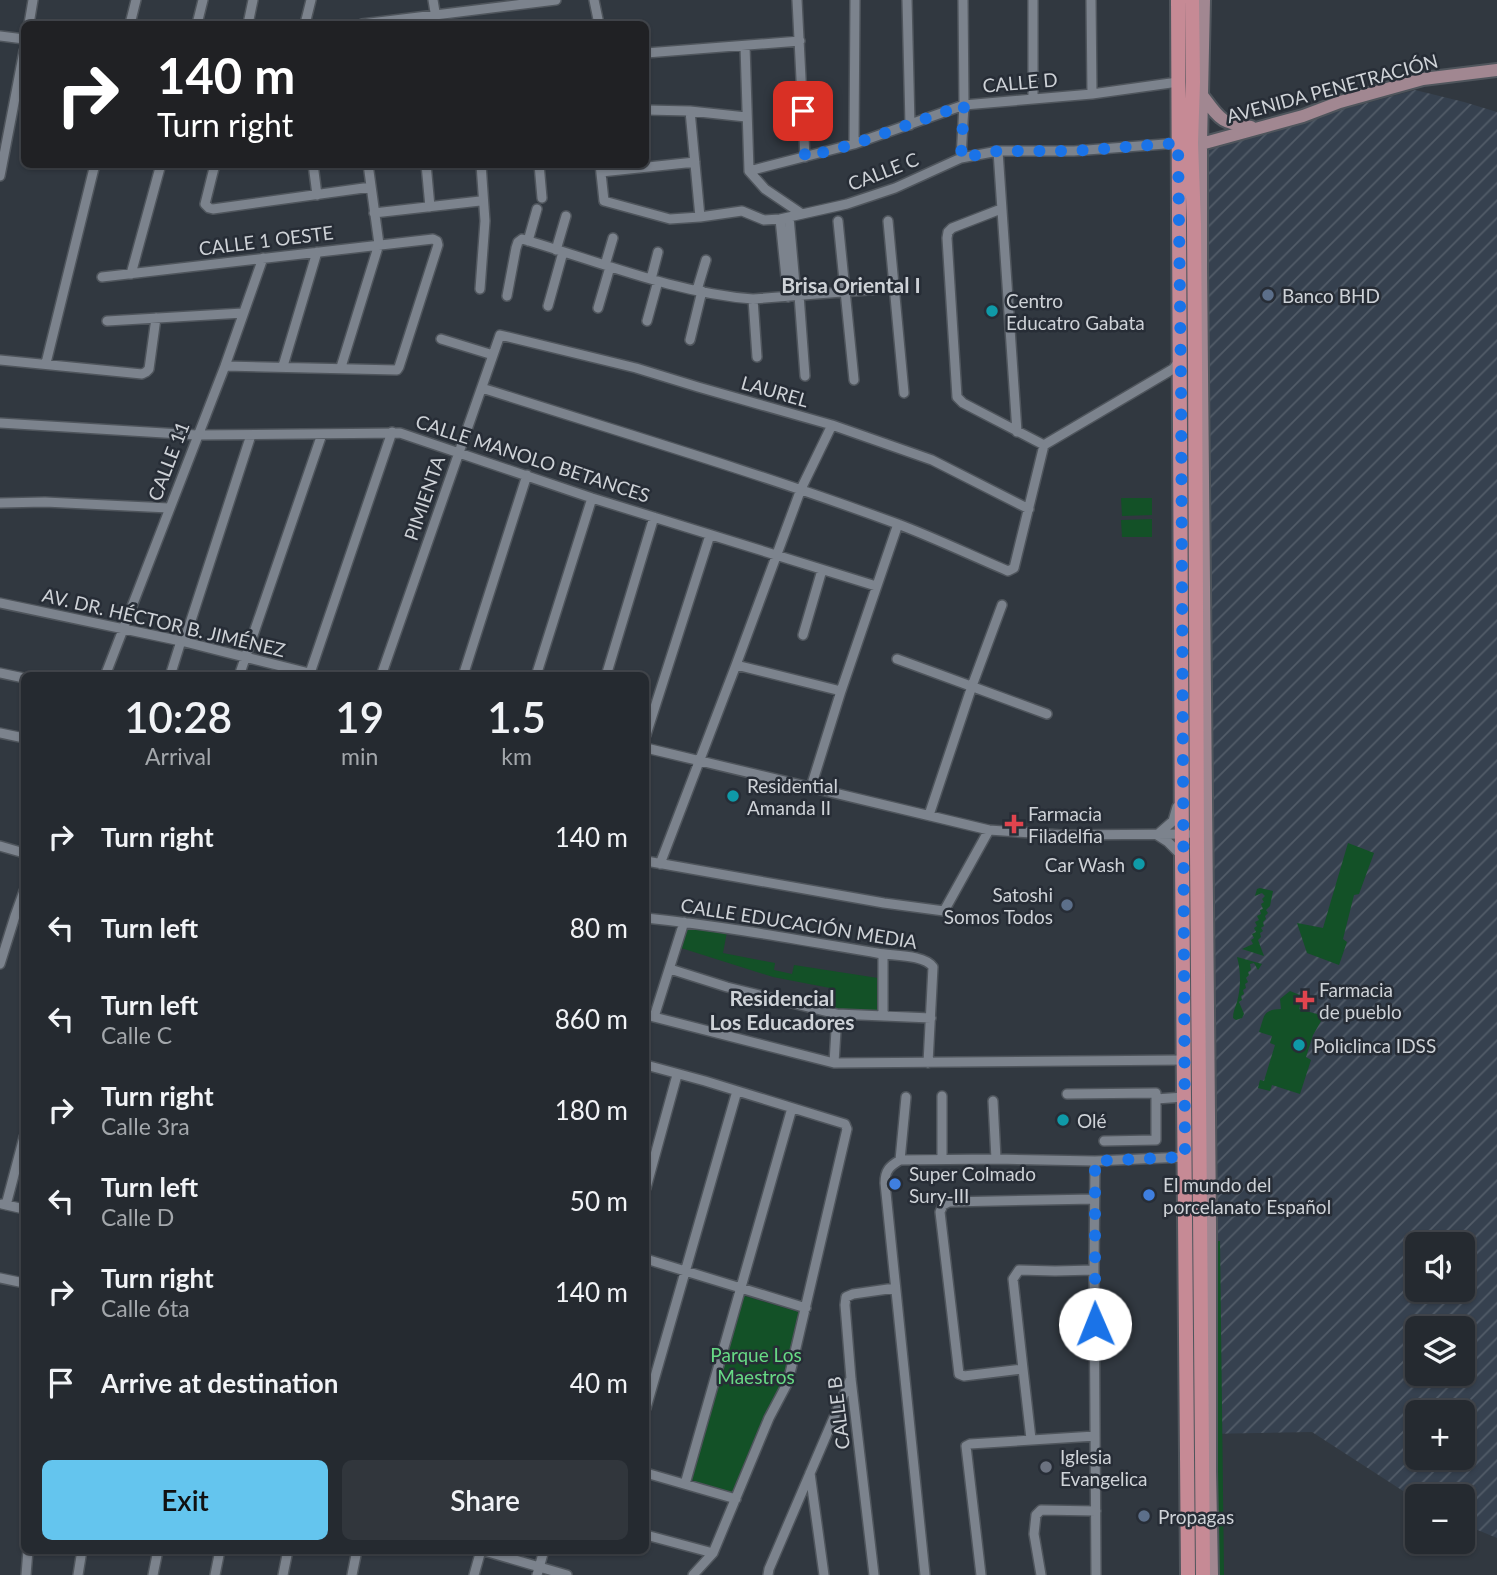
<!DOCTYPE html>
<meta charset="utf-8">
<style>
:root{--surface:#252a30;--page:#31363c;--text:#f1f3f6;--muted:#a3a7ab;--line:#42464c;--accent:#64c5ee}
body{margin:0;font-family:Lato,sans-serif;background:var(--page);color:var(--text);height:100vh;display:flex;flex-direction:column;font-size:26px;white-space:nowrap}
*{box-sizing:border-box;margin:0}
p{font-size:23px;color:var(--muted)}
.icon{flex:none;width:38px;height:38px;fill:none;stroke:currentColor;stroke-width:2;stroke-linecap:round;stroke-linejoin:round}
.map{position:relative;flex:1;overflow:hidden}
.sheet{position:absolute;left:21px;top:672px;width:628px;height:882px;display:flex;flex-direction:column;background:var(--surface);border-radius:10px;box-shadow:0 2px 5px #0004,0 0 0 2px var(--line)}
.sheet>*{flex:none}
.banner{position:absolute;left:21px;top:21px;width:628px;height:147px;border-radius:10px;box-shadow:0 2px 5px #0004,0 0 0 2px var(--line);background:#202124;color:#fff;overflow:hidden}
.controls{position:absolute;left:1405px;top:1232px;display:grid;gap:14px}
.controls a{display:grid;place-items:center;width:70px;height:70px;border-radius:10px;background:var(--surface);box-shadow:0 2px 5px #0004,0 0 0 2px var(--line);font-size:35px}
.pin{position:absolute;display:grid;place-items:center;width:60px;height:60px;color:#fff;margin:-30px;border-radius:14px;box-shadow:0 4px 10px #0006}
.me{position:absolute;width:77px;margin:-38px;rotate:359deg;stroke-linejoin:round;filter:drop-shadow(0 0 5px #0008)}
.turn{display:flex;align-items:center;gap:24px;height:147px;padding:0 21px;font-size:32px}
.turn .icon{width:91px;height:91px;stroke-width:2.5}
.turn b{display:block;font-size:49px;line-height:60px}
.eta{display:flex;justify-content:space-evenly;align-items:center;height:119px;text-align:center}
.eta b{font-size:42px;font-weight:600;line-height:49px}
.primary-button{display:flex;gap:14px;margin-top:auto;padding:14px 21px}
.primary-button a{flex:1;height:80px;border-radius:10px;background:var(--accent);color:#111;font-size:28px;font-weight:600;line-height:80px;text-align:center}
.primary-button a+a{background:var(--page);color:var(--text)}
ul{padding:0;list-style:none}
li{display:flex;align-items:center;gap:21px;height:91px;padding:0 21px}
li div{flex:1}
li b{display:block;font-size:26px}
li em{font-style:normal}
.map>svg:first-child{display:block}
.industrial{fill:url(#industrial-furrows);fill-rule:evenodd}
.green{fill:#135127}
.lines{fill:none;stroke-linecap:round;stroke-linejoin:round}
.street-casing{stroke:#4f555c;stroke-width:12}
.secondary-casing{stroke:#4f555c;stroke-width:16}
.primary-casing{stroke:#4f555c;stroke-width:18}
.street{stroke:#7c838d;stroke-width:9}
.secondary{stroke:#a18791;stroke-width:12}
.primary{stroke:#c68a95;stroke-width:14}
.route{stroke:#1a73e8;stroke-width:12;stroke-dasharray:0 21.6}
.service-dot{fill:#5c6f8a;stroke:#272d36;stroke-width:2.5}
.culture-dot{fill:#0f9aa8;stroke:#272d36;stroke-width:2.5}
.health-dot{fill:#e0444e;stroke:#272d36;stroke-width:2.5}
.shop-dot{fill:#3f7fe0;stroke:#272d36;stroke-width:2.5}
.worship-dot{fill:#6b7280;stroke:#272d36;stroke-width:2.5}
.labels{text-anchor:middle;dominant-baseline:central;stroke-width:5;stroke-linejoin:round;paint-order:stroke}
.street-label{font-size:19px;fill:#ced2d7;stroke:#272d36}
.poi-label{font-size:19px;fill:#ced2d7;stroke:#272d36;text-anchor:start}
.park-label{font-size:19px;fill:#67da85;stroke:#272d36}
.neighbourhood-label{font-size:21px;font-weight:bold;fill:#ced2d7;stroke:#272d36}
</style>
<div class="map">
<svg width="1497" height="1575" viewBox="0 0 1497 1575">
<defs>
<pattern id="industrial-furrows" width="10" height="10" patternUnits="userSpaceOnUse" patternTransform="scale(1.75)"><rect width="10" height="10" fill="#36414f"/><path d="M-1 1l2-2M0 10L10 0M9 11l2-2" fill="none" stroke="#525c68"/></pattern>
</defs>
<rect width="100%" height="100%" fill="#313840"/>
<path class="industrial" d="M1415,90l49,12 33,10v1426l-34,-14v-28h-45l-1,4 -105,-68 -108,2 -9,-1285zM1418,1244h45v46h-45zM1418,1328h45v46h-45zM1418,1412h45v46h-45z"/>
<path class="green" d="M1121,498h31v17l-30,1z
M1152,519v18h-30l-1,-17z
M1348,843l26,10 -15,41 -5,1 -11,44 4,3 -8,23 -32,-12 -10,-30 26,5z
M1260,888l13,3 -3,15 -4,4 2,3 -3,3 1,3 -3,3 1,4 -3,2 2,3 -3,2 1,4 -3,3 6,16 -22,-7 11,-5 -2,-4 3,-2 -2,-4 4,-2 -2,-4 3,-2 -2,-4 4,-2 -2,-4 4,-2 -1,-4 3,-1 -2,-5 3,-2 -2,-3 3,-3 -3,-3 -7,3 2,-7z
M687,927l40,5 -4,21 52,10 -1,7 18,4 2,-9 84,13 1,32 -33,2 -15,-3 4,-20 -62,-12 -92,-29z
M1237,957l25,7 -4,6 -4,-7 -4,1 1,6 -3,2 1,3 -3,3 2,4 -3,2 1,4 -3,2 1,4 -3,2 1,4 -3,2 5,12 -2,4 -6,2 -3,-2c0,-6 2,-10 4,-16 4,-15 4,-31 0,-45z
M1290,991l12,5 -3,13 25,7 -11,19 -7,22 5,3 -11,34 -28,-9 -2,6 -12,-3 2,-8 4,1 11,-36 -5,-2 2,-7 -13,-4c6,-17 3,-22 22,-23l-1,-10z
M1220,1241l4,334h-22l-2,-333z
M745,1296l54,16v3l-14,65 -52,113 -39,-12 -3,-2 52,-182z"/>
<g class="lines">
<g class="street-casing">
<path id="street" d="M433,0l4,24
M594,0l5,24
M797,0l8,157
M907,0l3,125
M1091,0l1,94
M29,24l4,-24
M130,24l6,-24
M197,24l6,-24
M248,24l5,-24
M305,24l6,-24
M362,24l194,-24
M0,36l24,3
M745,46l4,125 16,18 37,25
M646,53l154,-12
M1033,99v-99
M646,110l44,1 56,6
M690,111l10,106
M854,144l1,-144
M998,151l19,281
M961,158l3,-53 -1,-105
M215,164l-10,40 4,4 4,1 158,-22
M313,164l4,31
M426,164l4,43
M539,164l3,34
M600,164l4,37 66,18 30,-2 42,-6 22,9 16,-1 67,-15 48,-16 66,-30 37,-7h76l104,-8
M749,171l105,-27 110,-39 128,-11 86,-12
M601,172l94,-10
M0,176l24,-125
M1001,209l-49,19 -4,4 -1,6 10,159 6,6 81,42
M374,213l106,-12 3,-2
M789,217l7,79
M780,219l8,78
M838,221l16,159
M888,221l16,172
M528,241l9,-32
M556,250l10,-34
M605,265l8,-27
M131,274l30,-110
M102,277l331,-38 4,2 1,4 -39,122 -2,3 -172,-4
M651,279l7,-27
M480,289l5,-68 -4,-57
M697,290l9,-30
M799,295l6,81
M507,296l9,-48 2,-6 4,-3c76,22 152,54 231,60l141,-11
M753,299l4,58
M548,306l15,-54
M598,308l12,-41
M107,321l136,-8
M647,321l11,-40
M441,339l52,16
M690,340l12,-49
M0,360l142,14 4,-2 3,-3 7,-51
M46,363l49,-199
M283,366l34,-114
M341,367l38,-123 -11,-80
M482,388c138,44 277,85 413,135 38,14 75,32 113,48l6,-3 30,-123 129,-76 7,-9
M0,423l197,12 203,-2 192,65 284,88
M0,503l45,-1 124,6
M0,603l181,38 140,35
M803,635l19,-65
M184,642l67,-207
M897,659l150,55
M736,665l105,26
M0,673l24,5
M310,673l82,-241
M105,676l120,-310 38,-108
M170,676l11,-35
M239,676l83,-242
M381,676l119,-341 136,33 62,19 134,38 100,35 97,49
M463,676l64,-201
M536,676l56,-178
M606,676l48,-159
M0,733l24,5
M646,735l64,-200
M646,748l343,82 72,5 126,-1
M811,787l30,-96 57,-167
M1177,807l-4,14 -16,14 11,7 13,13
M929,815l43,-129 30,-81
M0,846l24,7
M646,861l238,42 60,8 45,-81
M660,864l76,-199 65,-176 31,-64
M646,918c77,8 154,22 231,35 15,3 47,1 56,14l-5,96
M0,964l15,-48 9,-25
M670,969l57,18 110,27 94,4
M646,1015l188,48 350,-3
M883,1016v-62
M654,1017l30,-95
M834,1063l3,-49
M646,1065l59,16 140,43 2,5 -59,253 -19,36 -56,135 -20,22
M1067,1094l89,-1v6
M993,1101l3,58
M1104,1141l52,-1v-41l28,-2
M942,1159v-63
M900,1160l6,-63
M1095,1161l-1,109 2,305
M646,1188l31,-113
M2,1204l22,5
M6,1205l18,-68
M646,1259l160,49
M0,1278l24,5
M1023,1369l-10,-90 6,-9 36,1 39,-1
M646,1408l91,-317
M1031,1439l-8,-70 -59,7 -5,-2 -19,-162 3,-7 6,-3 145,-3
M646,1473l90,26
M810,1473l14,102
M685,1484l107,-376
M646,1535l67,18
M481,1550l86,25
M26,1575l2,-25
M78,1575l4,-25
M153,1575l5,-25
M215,1575l5,-25
M283,1575l5,-25
M352,1575l5,-25
M474,1575l7,-25
M537,1575l7,-25
M768,1575l1,-6 81,-189
M874,1575l-23,-196 -6,-74 1,-8 7,-3 42,-6
M925,1575l-40,-392c0,-13 5,-17 15,-23l96,-1 99,2 90,-4
M981,1575l-15,-129 4,-2 125,-8
M1041,1575l-7,-41 2,-19 5,-5 55,1"/>
</g>
<g class="secondary-casing">
<path id="secondary" d="M1204,0l-3,144v124l9,954v249l2,104
M1202,95c18,24 18,28 49,32
M1195,143l6,1 102,-28 37,-14 83,-23 74,-9"/>
</g>
<g class="primary-casing">
<path id="primary" d="M1178,0l4,859 6,716
M1192,0l1,82 -2,61 3,81 1,135 2,494 6,722"/>
</g>
<use href="#street" class="street"/>
<use href="#secondary" class="secondary"/>
<use href="#primary" class="primary"/>
</g>
<g class="lines">
<path class="route" d="M803,111l2,46 49,-13 110,-39 -3,53 37,-7h76l104,-8 3,239 4,775 -90,4v163"/>
</g>
<g class="service-dot">
<circle cx="1268" cy="295" r="7"/>
<circle cx="1067" cy="905" r="7"/>
<circle cx="1144" cy="1516" r="7"/>
</g>
<g class="culture-dot">
<circle cx="992" cy="311" r="7"/>
<circle cx="733" cy="796" r="7"/>
<circle cx="1139" cy="864" r="7"/>
<circle cx="1299" cy="1045" r="7"/>
<circle cx="1063" cy="1120" r="7"/>
</g>
<g class="health-dot">
<path d="M1010.5 813.5h7v7h7v7h-7v7h-7v-7h-7v-7h7z"/>
<path d="M1301.5 989.5h7v7h7v7h-7v7h-7v-7h-7v-7h7z"/>
</g>
<g class="shop-dot">
<circle cx="895" cy="1184" r="7"/>
<circle cx="1149" cy="1195" r="7"/>
</g>
<circle class="worship-dot" cx="1046" cy="1467" r="7"/>
<g class="labels">
<g class="street-label">
<text transform="translate(1020 82) rotate(-5)">CALLE D</text>
<text transform="translate(1332 88) rotate(-15)">AVENIDA PENETRACIÓN</text>
<text transform="translate(883 171) rotate(-21)">CALLE C</text>
<text transform="translate(266 240) rotate(-7)">CALLE 1 OESTE</text>
<text transform="translate(775 391) rotate(16)">LAUREL</text>
<text transform="translate(533 458) rotate(18)">CALLE MANOLO BETANCES</text>
<text transform="translate(168 461) rotate(-69)">CALLE 11</text>
<text transform="translate(424 498) rotate(-71)">PIMIENTA</text>
<text transform="translate(164 622) rotate(13)">AV. DR. HÉCTOR B. JIMÉNEZ</text>
<text transform="translate(799 923) rotate(9)">CALLE EDUCACIÓN MEDIA</text>
<text transform="translate(838 1413) rotate(-97)">CALLE B</text>
</g>
<g class="poi-label">
<text x="1282" y="295">Banco BHD</text>
<text x="1006" y="300">Centro<tspan x="1006" dy="22">Educatro Gabata</tspan></text>
<text x="747" y="785">Residential<tspan x="747" dy="22">Amanda II</tspan></text>
<text x="1028" y="813">Farmacia<tspan x="1028" dy="22">Filadelfia</tspan></text>
<text x="1125" y="864" text-anchor="end">Car Wash</text>
<text x="1053" y="894" text-anchor="end">Satoshi<tspan x="1053" dy="22">Somos Todos</tspan></text>
<text x="1319" y="989">Farmacia<tspan x="1319" dy="22">de pueblo</tspan></text>
<text x="1313" y="1045">Policlinca IDSS</text>
<text x="1077" y="1120">Olé</text>
<text x="909" y="1173">Super Colmado<tspan x="909" dy="22">Sury-III</tspan></text>
<text x="1163" y="1184">El mundo del<tspan x="1163" dy="22">porcelanato Español</tspan></text>
<text x="1060" y="1456">Iglesia<tspan x="1060" dy="22">Evangelica</tspan></text>
<text x="1158" y="1516">Propagas</text>
</g>
<g class="park-label">
<text x="756" y="1354">Parque Los<tspan x="756" dy="22">Maestros</tspan></text>
</g>
<g class="neighbourhood-label">
<text x="851" y="284">Brisa Oriental I</text>
<text x="782" y="997">Residencial<tspan x="782" dy="24">Los Educadores</tspan></text>
</g>
</g>
</svg>
<div class="controls">
<a><svg class="icon" aria-label="sound" viewBox="0 0 24 24"><path d="M4 9h4l5-4v14l-5-4H4zM17 9q2 3 0 6"/></svg></a>
<a><svg class="icon" aria-label="layers" viewBox="0 0 24 24"><path d="M12 4l9 5-9 5-9-5zM3 14l9 5 9-5"/></svg></a>
<a>+</a>
<a>−</a>
</div>
<div class="pin" style="left:803px;top:111px;background:#d93025"><svg class="icon" aria-label="arrive" viewBox="0 0 24 24"><path d="M6 21V4h12l-3 4 3 4H6"/></svg></div>
<svg class="me" style="left:1095px;top:1324px" viewBox="-20 -20 40 40"><circle r="19" fill="#fff"/><path d="M0-13L10 11 0 6-10 11z" fill="#1a73e8"/></svg>
<div class="banner">
<div class="turn"><svg class="icon" aria-label="right" viewBox="0 0 24 24"><path d="M7 20v-9h11M14 6l5 5-5 5"/></svg><div><b>140 m</b>Turn right</div></div>
</div>
<section class="sheet">
<div class="eta">
<div><b>10:28</b><p>Arrival</p></div>
<div><b>19</b><p>min</p></div>
<div><b>1.5</b><p>km</p></div>
</div>
<ul>
<li><svg class="icon" aria-label="right" viewBox="0 0 24 24"><path d="M7 20v-9h11M14 6l5 5-5 5"/></svg><div><b>Turn right</b></div><em>140 m</em></li>
<li><svg class="icon" aria-label="left" viewBox="0 0 24 24"><path d="M17 20v-9H6M10 6l-5 5 5 5"/></svg><div><b>Turn left</b></div><em>80 m</em></li>
<li><svg class="icon" aria-label="left" viewBox="0 0 24 24"><path d="M17 20v-9H6M10 6l-5 5 5 5"/></svg><div><b>Turn left</b><p>Calle C</p></div><em>860 m</em></li>
<li><svg class="icon" aria-label="right" viewBox="0 0 24 24"><path d="M7 20v-9h11M14 6l5 5-5 5"/></svg><div><b>Turn right</b><p>Calle 3ra</p></div><em>180 m</em></li>
<li><svg class="icon" aria-label="left" viewBox="0 0 24 24"><path d="M17 20v-9H6M10 6l-5 5 5 5"/></svg><div><b>Turn left</b><p>Calle D</p></div><em>50 m</em></li>
<li><svg class="icon" aria-label="right" viewBox="0 0 24 24"><path d="M7 20v-9h11M14 6l5 5-5 5"/></svg><div><b>Turn right</b><p>Calle 6ta</p></div><em>140 m</em></li>
<li><svg class="icon" aria-label="arrive" viewBox="0 0 24 24"><path d="M6 21V4h12l-3 4 3 4H6"/></svg><div><b>Arrive at destination</b></div><em>40 m</em></li>
</ul>
<div class="primary-button"><a>Exit</a><a>Share</a></div>
</section>
</div>
